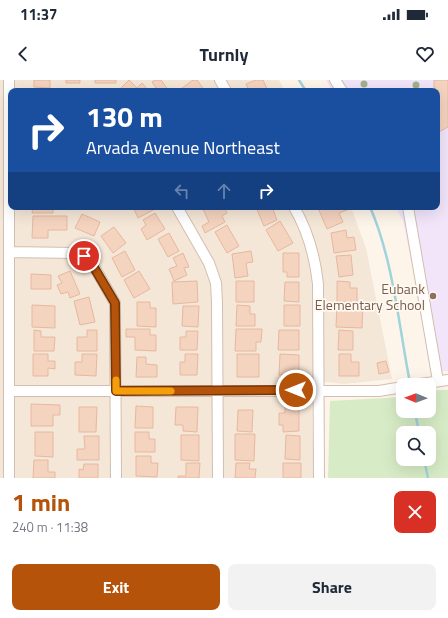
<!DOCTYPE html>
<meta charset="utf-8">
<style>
:root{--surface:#fff;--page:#f2f2f3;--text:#1f2937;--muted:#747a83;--accent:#b45309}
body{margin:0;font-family:"Titillium Web",sans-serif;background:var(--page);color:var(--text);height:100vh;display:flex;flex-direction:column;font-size:15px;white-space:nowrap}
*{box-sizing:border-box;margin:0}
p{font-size:13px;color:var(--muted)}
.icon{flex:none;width:22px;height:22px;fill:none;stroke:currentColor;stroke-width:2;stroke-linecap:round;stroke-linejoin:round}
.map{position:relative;height:398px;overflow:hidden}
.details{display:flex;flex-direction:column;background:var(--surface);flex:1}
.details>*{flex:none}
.top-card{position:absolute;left:8px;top:8px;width:432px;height:122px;border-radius:8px;box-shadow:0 4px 16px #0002;background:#1a4fa0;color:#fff;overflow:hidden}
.needle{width:26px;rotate:271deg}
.tools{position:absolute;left:396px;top:298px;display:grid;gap:8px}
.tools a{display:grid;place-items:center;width:40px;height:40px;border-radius:8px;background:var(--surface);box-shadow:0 4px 16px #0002;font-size:20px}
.pin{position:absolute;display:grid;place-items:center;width:34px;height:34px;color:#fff;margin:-17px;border:2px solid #fff;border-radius:50%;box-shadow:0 1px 4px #0007}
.me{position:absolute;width:44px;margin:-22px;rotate:270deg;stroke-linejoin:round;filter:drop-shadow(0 0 3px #0008)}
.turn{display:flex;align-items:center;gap:14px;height:84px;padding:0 12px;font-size:18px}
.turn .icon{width:52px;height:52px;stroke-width:2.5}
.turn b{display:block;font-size:28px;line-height:34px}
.lanes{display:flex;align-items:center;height:38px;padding:0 12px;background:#0003;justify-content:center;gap:20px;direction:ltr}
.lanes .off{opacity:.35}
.round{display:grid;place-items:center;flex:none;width:42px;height:42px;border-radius:8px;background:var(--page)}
.summary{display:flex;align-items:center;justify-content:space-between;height:68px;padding:0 12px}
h1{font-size:24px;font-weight:700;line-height:30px;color:var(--accent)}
.button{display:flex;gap:8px;margin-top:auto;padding:8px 12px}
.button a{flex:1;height:46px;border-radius:8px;background:var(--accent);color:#fff;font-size:16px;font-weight:700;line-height:46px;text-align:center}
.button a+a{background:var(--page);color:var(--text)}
.status{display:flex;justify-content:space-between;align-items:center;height:28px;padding:0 20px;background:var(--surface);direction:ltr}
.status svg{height:11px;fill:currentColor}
header{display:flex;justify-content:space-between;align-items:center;height:52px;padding:0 12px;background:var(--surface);font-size:18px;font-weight:700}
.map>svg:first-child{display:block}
.residential{fill:#f5e7d7}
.education{fill:#f2e5fa}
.green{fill:#d7ecc6;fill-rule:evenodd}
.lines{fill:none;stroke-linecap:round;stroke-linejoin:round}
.stream{stroke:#a1d3db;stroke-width:2.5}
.building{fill:#f4d3bf;stroke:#e7b89f}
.minor-casing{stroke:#d3beb0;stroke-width:12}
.minor{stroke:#fff;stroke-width:10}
.tree{fill:#9fb18c}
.route-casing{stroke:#753606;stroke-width:10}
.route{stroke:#b45309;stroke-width:7}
.slow{stroke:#f59e0b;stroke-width:7}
.education-dot{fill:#8d6e63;stroke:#fff9f0;stroke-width:1.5}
.labels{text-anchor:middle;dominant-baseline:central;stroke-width:3.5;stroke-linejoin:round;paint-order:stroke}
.education-label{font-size:14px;fill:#785e54;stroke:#fff9f0;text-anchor:end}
</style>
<div class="status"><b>11:37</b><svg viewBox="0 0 49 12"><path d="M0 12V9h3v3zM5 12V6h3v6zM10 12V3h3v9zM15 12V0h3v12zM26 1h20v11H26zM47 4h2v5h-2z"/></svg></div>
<header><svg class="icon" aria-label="back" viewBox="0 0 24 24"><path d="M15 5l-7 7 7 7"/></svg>Turnly<svg class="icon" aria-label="heart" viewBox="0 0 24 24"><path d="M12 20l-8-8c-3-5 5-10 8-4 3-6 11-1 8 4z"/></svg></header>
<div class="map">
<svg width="448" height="398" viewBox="0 0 448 398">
<rect width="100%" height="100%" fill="#fdf5e9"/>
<path class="residential" d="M0,0h279l6,11h-274v116h340l15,41 26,131 -48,5 -18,-2 -15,2 3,94h-314z"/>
<path class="education" d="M326,0h122v291h-14l-31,-150 -8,-14h42v-116h-105z"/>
<path class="green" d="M436,310h12v88h-120l2,-77 73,-4v14h26v-20zM403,353h26v26h-26z"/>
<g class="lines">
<path class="stream" d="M299,0l7,11
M370,127c23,52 29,120 40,176
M415,331l4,22
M424,379l4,19"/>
</g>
<path class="building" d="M34,0h16v8l-16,-1z
M66,0h14v3h-14z
M95,0h21v3h-21z
M129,0l8,8 5,-5 7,8h-27l-2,-2z
M155,0h6l8,11h-11l-6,-9z
M193,0h4l8,11h-27z
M256,0h7l5,11h-19l-3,-7z
M434,0h14v47l-11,6v-42h-3z
M33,127h20v6h-21z
M133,127h21l1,2 -17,9z
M202,127h22l3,6 -5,3 3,6 -20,11 -3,-7 7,-4z
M256,127h16l5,13 -13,6z
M320,127h26l1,3 -8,3 4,9 -16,7 -9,-21z
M155,133l10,16 -18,11 -6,-11 5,-4 -3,-5z
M82,134l18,8 -6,14 -19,-8z
M33,136h34v14h-19v8h-16z
M280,141l13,22 -15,8 -12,-21z
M227,145l12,21 -12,7 -12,-21z
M114,147l12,16 -13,10 -12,-17z
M346,150l1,8 7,-1 2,13 -22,3 -3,-20z
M169,153l10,18 -11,6 -10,-18z
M125,171l10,19 -13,7 -10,-19z
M251,171l2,11 -7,1 2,13 -13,2 -3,-24z
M183,173l6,14 -5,1 3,7 -13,6 -5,-12 8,-3 -4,-8z
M283,173h16v24h-12v-5h-4z
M351,175l2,20 -14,2 -3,-21z
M70,191l10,23 -10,4 -2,-6 -7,2 -4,-9 5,-2 -4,-7z
M139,191l11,18 -16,9 -10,-18z
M31,194l20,1v14h-20z
M197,201l1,21 -25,2 -1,-22z
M236,201h18v21h-18z
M337,201l13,1v6h7v14h-20z
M285,202h14v20l-15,-1z
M89,217l6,25 -15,3 -6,-24z
M137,222h13v6h6v19l-19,-1z
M32,225l23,1v22l-23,-1z
M237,225l13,1v8h5v12h-19z
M284,225h16v21h-16z
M337,225h26l-1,23 -26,-1z
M183,226h16l-1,21 -16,-1z
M126,249h24v6h6v16l-21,-1v-13h-9z
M236,249h26l-1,13h-5v9h-21z
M34,250l7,1v6h14l-1,14h-20z
M87,250h10v21h-20v-14h10z
M279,250h20v20h-21z
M339,250l14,1v19h-15z
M186,251h12l-1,19h-17v-13h6z
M33,274h15v7h7v8l-7,-1v8h-15z
M82,274h15l-1,22 -21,-1v-13h7z
M185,274h13l-1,21h-17v-13h5z
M237,274h22v23h-22z
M280,274l19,1v20h-20z
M339,274h12v8h8v14h-20z
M137,277h9v7l11,1v12h-21z
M386,281l3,11 -10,2 -2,-11z
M31,324l29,1v10h-7v11h-22z
M136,326l17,1v21h-18z
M79,327h18l-1,25h-17z
M176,327h22l-1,25 -14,-1v-6h-8z
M285,327h14v24l-16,1v-7h-4v-12h6z
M238,330h15l-1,22 -15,-1z
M35,352h18v25l-18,-1z
M135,352h14v7h6v13h-20z
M235,354h20l-1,27 -19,-1z
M181,355h18v26l-18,-1z
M286,355l14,1v24l-15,-1z
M84,356h15v24h-22v-11h8z
M136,376h15v7h7l-1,14 -21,-1z
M34,380h14v12h7v6h-22z
M186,383h14l-1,15h-21v-2h8z
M236,383h14l-1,6h7l-1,9h-20z
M283,383h18v15h-18z
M84,384h14v14h-19v-9l4,1z"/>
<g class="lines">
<g class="minor-casing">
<path id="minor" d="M9,0v398
M220,0l6,11
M335,0l7,11
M177,127l32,56 7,20 1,19 1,176
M294,127c14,24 21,49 24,77l1,194
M408,127l30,174
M9,172l66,1 10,3 7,7 23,40 1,175
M413,305l35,-5
M9,311h370l24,-4"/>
</g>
<use href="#minor" class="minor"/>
</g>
<g class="tree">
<circle cx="364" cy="4" r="3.5"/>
<circle cx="416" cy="5" r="3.5"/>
</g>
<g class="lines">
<g class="route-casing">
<path id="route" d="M84,176l8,8 23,39 1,88 180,-1"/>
</g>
<use href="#route" class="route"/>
<path class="slow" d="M116,300v11h55"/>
</g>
<circle class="education-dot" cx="433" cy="216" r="4"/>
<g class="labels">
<g class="education-label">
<text x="425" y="208">Eubank<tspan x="425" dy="16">Elementary School</tspan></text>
</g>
</g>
</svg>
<div class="tools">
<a><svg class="needle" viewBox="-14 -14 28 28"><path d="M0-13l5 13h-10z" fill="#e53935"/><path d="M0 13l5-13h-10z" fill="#747a83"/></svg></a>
<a><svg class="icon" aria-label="search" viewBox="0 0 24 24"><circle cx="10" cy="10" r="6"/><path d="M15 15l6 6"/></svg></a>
</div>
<div class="pin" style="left:84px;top:176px;background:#d93025"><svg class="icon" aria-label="arrive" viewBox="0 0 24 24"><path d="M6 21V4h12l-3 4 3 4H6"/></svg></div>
<svg class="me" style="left:296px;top:310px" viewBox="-20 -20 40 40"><circle r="17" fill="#b45309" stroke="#fff" stroke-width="3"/><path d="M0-11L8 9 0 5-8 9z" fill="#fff"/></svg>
<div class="top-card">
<div class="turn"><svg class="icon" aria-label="right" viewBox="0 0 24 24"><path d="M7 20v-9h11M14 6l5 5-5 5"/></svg><div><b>130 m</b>Arvada Avenue Northeast</div></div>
<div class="lanes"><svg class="icon off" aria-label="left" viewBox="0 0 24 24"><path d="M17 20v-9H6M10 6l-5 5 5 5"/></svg><svg class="icon off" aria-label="ahead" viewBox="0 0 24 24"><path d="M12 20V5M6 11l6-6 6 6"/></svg><svg class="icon" aria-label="right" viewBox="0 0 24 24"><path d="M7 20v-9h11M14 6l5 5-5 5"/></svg></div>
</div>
</div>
<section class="details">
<div class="summary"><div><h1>1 min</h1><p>240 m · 11:38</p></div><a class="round" style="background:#d93025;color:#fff"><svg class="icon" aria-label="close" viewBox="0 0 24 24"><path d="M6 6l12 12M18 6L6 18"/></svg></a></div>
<div class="button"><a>Exit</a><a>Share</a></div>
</section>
